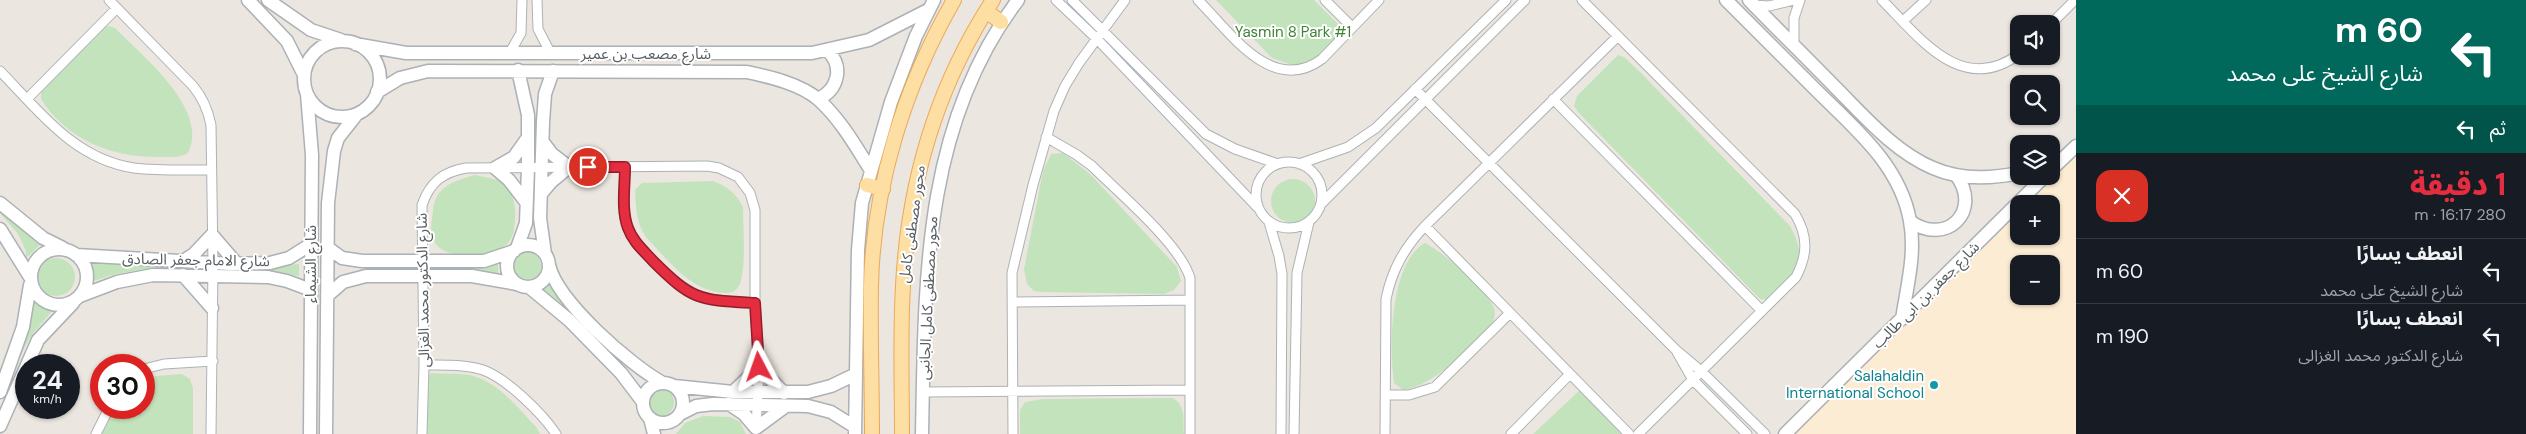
<!DOCTYPE html>
<html lang="ar">
<meta charset="utf-8">
<style>
:root{--surface:#171b24;--page:#242831;--text:#f1f3f6;--muted:#9ea1a6;--line:#363941;--accent:#e42d3f}
body{margin:0;font-family:"DM Sans","Noto Sans Arabic",sans-serif;background:var(--page);color:var(--text);direction:rtl;height:100vh;display:flex;flex-direction:column;font-size:19px;white-space:nowrap}
*{box-sizing:border-box;margin:0}
p{font-size:16px;color:var(--muted)}
.icon{flex:none;width:28px;height:28px;fill:none;stroke:currentColor;stroke-width:2;stroke-linecap:round;stroke-linejoin:round}
.map{position:relative;flex:1;overflow:hidden;direction:ltr}
.side{display:flex;flex-direction:column;background:var(--surface);width:450px}
.side>*{flex:none}
.hud{background:#00695c;color:#fff;overflow:hidden}
.tools{position:absolute;left:2010px;top:15px;display:grid;gap:10px}
.tools a{display:grid;place-items:center;width:50px;height:50px;border-radius:10px;background:var(--surface);box-shadow:0 1px 4px #0004;font-size:25px}
.speed{position:absolute;left:15px;top:354px;display:flex;gap:10px;font-size:25px;font-weight:700;text-align:center}
.speed>*{display:grid;place-content:center;width:65px;height:65px;border-radius:50%;background:var(--surface);box-shadow:0 1px 4px #0004;line-height:1}
.speed small{font-size:12px;font-weight:400}
.speed .limit{border:8px solid #d22;background:#fff;color:#111}
.pin{position:absolute;display:grid;place-items:center;width:42px;height:42px;color:#fff;margin:-21px;border:2px solid #fff;border-radius:50%;box-shadow:0 1px 5px #0007}
.me{position:absolute;width:55px;margin:-28px;rotate:356deg;stroke-linejoin:round;filter:drop-shadow(0 0 4px #0008)}
.turn{display:flex;align-items:center;gap:18px;height:105px;padding:0 20px;font-size:22px}
.turn .icon{width:65px;height:65px;stroke-width:2.5}
.turn b{display:block;font-size:35px;line-height:42px}
.then{display:flex;align-items:center;height:48px;padding:0 20px;background:#0003;gap:10px;font-size:19px}
.round{display:grid;place-items:center;flex:none;width:52px;height:52px;border-radius:15px;background:var(--page)}
.overview{display:flex;align-items:center;justify-content:space-between;height:85px;padding:0 20px}
h1{font-size:30px;font-weight:800;line-height:38px;color:var(--accent)}
ul{padding:0;list-style:none}
li{display:flex;align-items:center;gap:15px;height:65px;padding:0 20px;border-top:1px solid var(--line)}
li div{flex:1}
li b{display:block;font-size:19px}
li em{font-style:normal}
main{display:flex;flex:1;min-height:0}
.map>svg:first-child{display:block}
.commercial{fill:#fcecd3;fill-rule:evenodd}
.green{fill:#c3e3bc}
.lines{fill:none;stroke-linecap:round;stroke-linejoin:round}
.street-casing{stroke:#adb2b5;stroke-width:11}
.secondary-casing{stroke:#acb1b5;stroke-width:15}
.primary-casing{stroke:#eda857;stroke-width:16}
.street{stroke:#fff;stroke-width:9}
.secondary{stroke:#fff;stroke-width:12}
.primary{stroke:#fddea3;stroke-width:14}
.route-casing{stroke:#941d29;stroke-width:12}
.route{stroke:#e42d3f;stroke-width:9}
.culture-dot{fill:#0f9aa8;stroke:#fff;stroke-width:2}
.labels{text-anchor:middle;dominant-baseline:central;stroke-width:4;stroke-linejoin:round;paint-order:stroke}
.park-label{font-size:15px;fill:#408236;stroke:#fff}
.street-label{font-size:15px;fill:#585d60;stroke:#fff}
.culture-label{font-size:15px;fill:#0d838f;stroke:#fff;text-anchor:end}
</style>
<main>
<section class="side">
<div class="hud">
<div class="turn"><svg class="icon" aria-label="left" viewBox="0 0 24 24"><path d="M17 20v-9H6M10 6l-5 5 5 5"/></svg><div><b>60 m</b>شارع الشيخ على محمد</div></div>
<div class="then">ثم<svg class="icon" aria-label="left" viewBox="0 0 24 24"><path d="M17 20v-9H6M10 6l-5 5 5 5"/></svg></div>
</div>
<div class="overview"><div><h1>1 دقيقة</h1><p>280 m · 16:17</p></div><a class="round" style="background:#d93025;color:#fff"><svg class="icon" aria-label="close" viewBox="0 0 24 24"><path d="M6 6l12 12M18 6L6 18"/></svg></a></div>
<ul>
<li><svg class="icon" aria-label="left" viewBox="0 0 24 24"><path d="M17 20v-9H6M10 6l-5 5 5 5"/></svg><div><b>انعطف يسارًا</b><p>شارع الشيخ على محمد</p></div><em>60 m</em></li>
<li><svg class="icon" aria-label="left" viewBox="0 0 24 24"><path d="M17 20v-9H6M10 6l-5 5 5 5"/></svg><div><b>انعطف يسارًا</b><p>شارع الدكتور محمد الغزالى</p></div><em>190 m</em></li>
</ul>
</section>
<div class="map">
<svg width="2076" height="434" viewBox="0 0 2076 434">
<rect width="100%" height="100%" fill="#ebe6df"/>
<path class="commercial" d="M2076,155v279h-280l223,-222v24h32v-32h-24zM2019,264h32v32h-32z"/>
<path class="green" d="M1216,0h98l30,30 -27,27 -22,9 -23,-8z
M109,26l6,2c27,28 95,81 73,125 -9,5 -19,4 -30,4 -47,0 -91,-17 -117,-58v-12l59,-58z
M1618,55l6,2 15,14 151,155c20,36 6,48 -20,74l-10,-1 -182,-187 -4,-6 3,-10z
M1063,153l27,21 87,93 4,14 -7,9 -10,4 -123,-2 -7,-1 -7,-7 -3,-15 19,-98 8,-17z
M475,175l28,6c10,13 13,22 12,38 -1,10 -1,18 -8,25 -15,13 -63,18 -73,-3 -5,-9 -2,-20 -1,-30 2,-25 21,-30 42,-36z
M1271 201a22 22 0 1 1 44 0a22 22 0 1 1-44 0Z
M713,181c14,5 23,12 30,26 0,22 3,52 -2,73 -1,8 -8,14 -16,13 -35,-2 -56,-32 -79,-56 -10,-14 -10,-30 -11,-47l7,-7z
M0,208l42,35 -16,15v-7l-8,-17 -18,-21z
M1425,243c18,9 62,46 69,65 2,7 0,13 -4,19 -25,23 -52,57 -87,63l-9,-7c-5,-36 -4,-121 31,-140z
M507 267a17 17 0 1 1 34 0a17 17 0 1 1-34 0Z
M37 277a19 19 0 1 1 38 0a19 19 0 1 1-38 0Z
M87,260l49,4h67v5h-59l-32,6 -24,8z
M498,263v11l-28,-3v-6z
M299,264v12l-31,-6v-3z
M547,281l25,32 -35,-23z
M33,298l20,12 -20,23 -16,28z
M430,373c12,1 26,0 39,2 29,6 47,31 67,52l4,7h-113v-49z
M182,374l8,5 3,9v46h-91l13,-26h29v-31z
M644 402a15 15 0 1 1 30 0a15 15 0 1 1-30 0Z
M1579,391h3l39,43h-88z
M1173,398c13,8 10,22 11,36h-164v-24l5,-8 18,-3z
M703,416l27,1 10,5 6,12h-70l9,-11z"/>
<g class="lines">
<g class="street-casing">
<path id="street" d="M109,0l84,86c10,12 15,24 18,39l2,138 -2,171
M537,0l1,29 13,25
M1056,0l41,39 161,169
M1072,0l134,134 29,15 43,15
M1198,0c32,32 74,96 124,59l57,-59
M1325,0l27,27
M1582,0l213,214c13,22 13,40 1,63l-158,157
M1882,0c37,37 80,97 137,54
M1754,5l15,1 25,-6
M1903,21l23,-21
M2051,24l24,-24
M1794,45v-27l6,-18
M509,54l12,-21 1,-33
M0,71c39,40 74,88 134,97 25,3 51,2 77,2
M1415,89l261,261 25,21 64,63
M27,99l90,-91
M1553,99l209,212
M1046,137l31,18 15,11c27,27 88,78 98,112v156
M1256 195a33 33 0 1 1 66 0a33 33 0 1 1-66 0Z
M1299,164l49,-17 28,-19 130,-128
M625,167c0,19 -4,43 3,61 5,13 16,23 25,33 39,38 48,39 102,42
M1321,204l204,-204
M1269,222l10,34 3,18 -1,160
M1425,226l204,208
M1012,302l178,-2
M1677,352l16,28 54,54
M424,365c19,0 40,-1 59,5 23,8 59,43 73,64
M144,369l20,-5 49,-3
M923,392l267,-2
M1386,395h23l26,-8 75,-74
M96,434l13,-26
M422,434l2,-69 -2,-160c8,-23 21,-33 44,-37l241,-2 12,2 19,9 12,16 5,17v93l4,64 -3,62
M1013,434l-1,-161 21,-88 21,-74 11,-25 14,-23 46,-63
M1294,434l3,-161 12,-51
M1385,434l1,-135c6,-29 18,-51 39,-73l193,-190
M1511,434l59,-60"/>
</g>
<g class="secondary-casing">
<path id="secondary" d="M248,0l39,41 17,34
M268,0l43,30 30,10
M1726,0c29,29 59,59 88,88 39,39 86,76 96,133 6,33 -3,65 -8,98
M1749,0c29,30 59,59 88,89 28,28 58,63 96,79 27,12 57,11 86,5
M304 79a38 38 0 1 1 76 0a38 38 0 1 1-76 0Z
M355,44l51,9h406l57,-13 59,-30
M377,92l23,-14 28,-7 319,1c23,5 54,12 72,28 21,19 36,45 51,69
M307,94l5,61 -2,279
M818,99c20,-9 26,-32 10,-48
M2051,170l25,-24
M541,194l10,-12 18,-15 -17,-13 -9,-12
M526,202l-17,-22 -14,-12 19,-11 12,-17
M0,203l43,35 20,10
M1910,221c36,26 73,-10 46,-46
M0,229l30,48
M507 266a21 21 0 1 1 42 0a21 21 0 1 1-42 0Z
M327,247l15,11 20,3h122l30,-10
M517,248l9,-25 2,-55v-53l-10,-45
M31 277a28 28 0 1 1 56 0a28 28 0 1 1-56 0Z
M545,254l-5,-36 3,-96 2,-28 8,-23
M76,255l156,9 38,-1 19,-5 22,-14
M183,261l11,-7 18,-19 25,29
M549,265c8,36 81,100 114,118
M183,275l29,33
M529,287l40,33 52,53 22,29
M80,296l37,-14 36,-7 115,2 19,4 24,9
M327,296l16,-14 23,-6h106l45,8
M643 403a20 20 0 1 1 40 0a20 20 0 1 1-40 0Z
M674,386l59,6h75l23,-6 23,-11
M0,392l23,-65 7,-42
M733,392l26,-25 25,26
M729,404l15,10 12,14 30,-22
M680,414l16,-8 17,-2 95,2 23,6 24,15
M650,418l4,16
M0,426l38,-86 35,-37
M326,434l2,-231 6,-52 4,-13 19,-24
M855,434l3,-184 4,-47 29,-101 25,-66 18,-36
M922,434c3,-150 0,-308 96,-434
M1785,434l260,-258"/>
</g>
<g class="primary-casing">
<path id="primary" d="M986,11l15,11
M867,185l16,4
M872,434c0,-49 -2,-99 -1,-148 2,-99 34,-201 83,-286
M902,434c0,-49 -2,-99 1,-148 5,-102 34,-200 90,-286"/>
</g>
<use href="#street" class="street"/>
<use href="#secondary" class="secondary"/>
<use href="#primary" class="primary"/>
</g>
<g class="lines">
<g class="route-casing">
<path id="route" d="M588,167h37c0,19 -4,43 3,61 5,14 16,23 25,33 40,40 46,39 102,42l4,64"/>
</g>
<use href="#route" class="route"/>
</g>
<circle class="culture-dot" cx="1934" cy="385" r="5"/>
<g class="labels">
<g class="park-label">
<text x="1293" y="32">Yasmin 8 Park #1</text>
</g>
<g class="street-label">
<text x="646" y="54">شارع مصعب بن عمير</text>
<text transform="translate(912 224) rotate(-82)">محور مصطفى كامل</text>
<text transform="translate(196 260) rotate(1)">شارع الامام جعفر الصادق</text>
<text transform="translate(311 264) rotate(-90)">شارع الشيماء</text>
<text transform="translate(423 290) rotate(-91)">شارع الدكتور محمد الغزالى</text>
<text transform="translate(1926 295) rotate(-45)">شارع جعفر بن ابى طالب</text>
<text transform="translate(928 298) rotate(-87)">محور مصطفى كامل الجانبى</text>
</g>
<g class="culture-label">
<text x="1924" y="376">Salahaldin<tspan x="1924" dy="17">International School</tspan></text>
</g>
</g>
</svg>
<div class="tools">
<a><svg class="icon" aria-label="sound" viewBox="0 0 24 24"><path d="M4 9h4l5-4v14l-5-4H4zM17 9q2 3 0 6"/></svg></a>
<a><svg class="icon" aria-label="search" viewBox="0 0 24 24"><circle cx="10" cy="10" r="6"/><path d="M15 15l6 6"/></svg></a>
<a><svg class="icon" aria-label="layers" viewBox="0 0 24 24"><path d="M12 4l9 5-9 5-9-5zM3 14l9 5 9-5"/></svg></a>
<a>+</a>
<a>−</a>
</div>
<div class="speed"><div>24<small>km/h</small></div><div class="limit">30</div></div>
<div class="pin" style="left:588px;top:167px;background:#d93025"><svg class="icon" aria-label="arrive" viewBox="0 0 24 24"><path d="M6 21V4h12l-3 4 3 4H6"/></svg></div>
<svg class="me" style="left:759px;top:367px" viewBox="-20 -20 40 40"><path d="M0-17L14 15 0 8-14 15z" fill="#e42d3f" stroke="#fff" stroke-width="4"/></svg>
</div>
</main>
